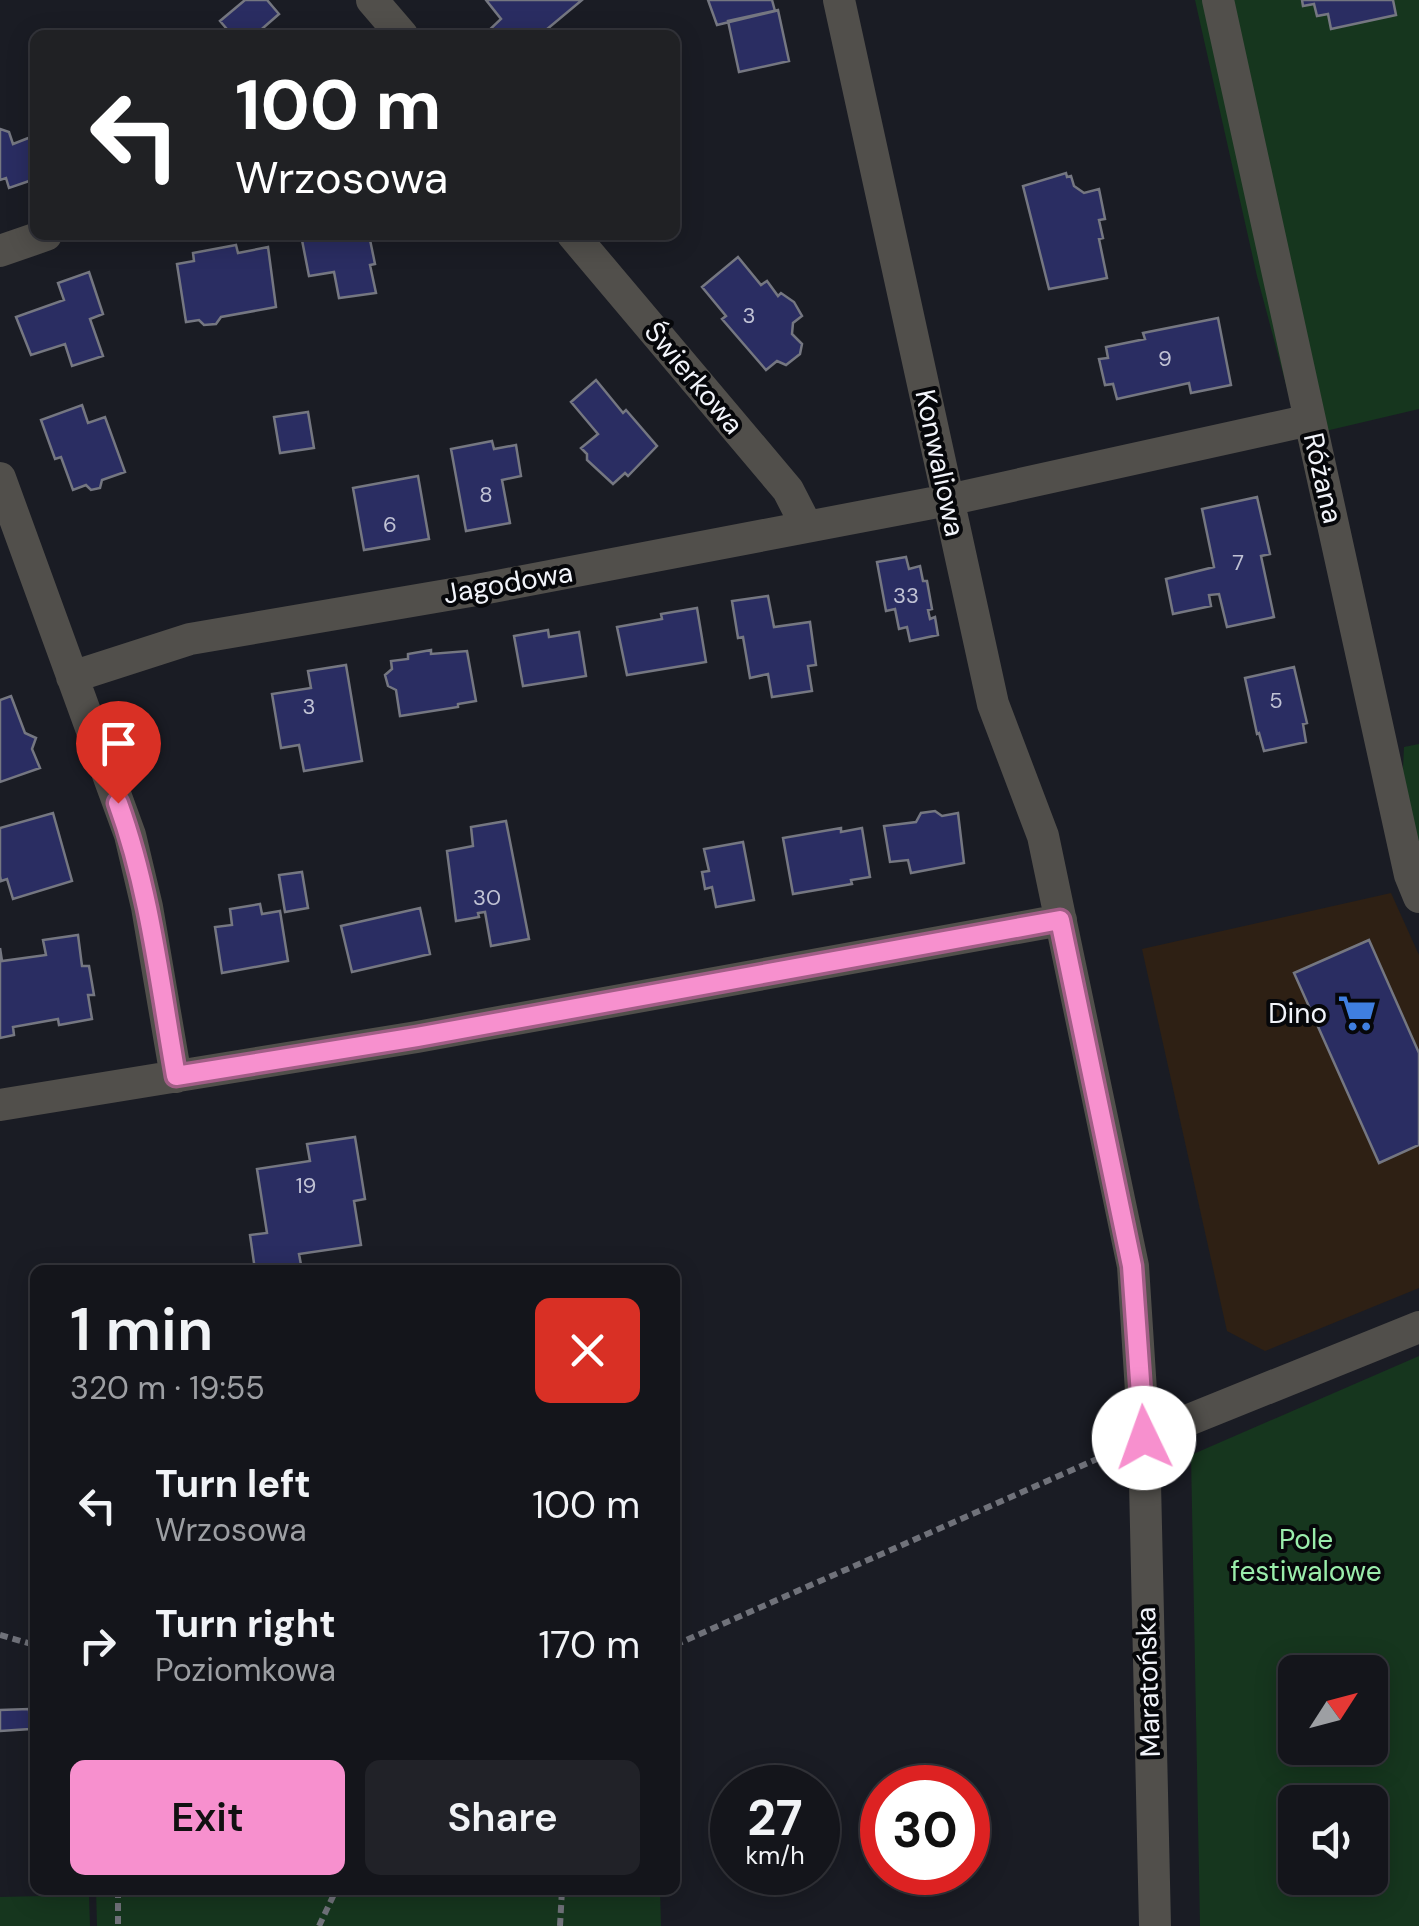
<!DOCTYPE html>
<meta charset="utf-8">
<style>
:root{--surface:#14151b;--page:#212228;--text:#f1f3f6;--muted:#9d9fa3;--line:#33343a;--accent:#f790ce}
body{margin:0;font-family:"DM Sans",sans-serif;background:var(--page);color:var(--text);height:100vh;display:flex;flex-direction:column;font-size:38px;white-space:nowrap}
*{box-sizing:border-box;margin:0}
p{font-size:32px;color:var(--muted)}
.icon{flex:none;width:55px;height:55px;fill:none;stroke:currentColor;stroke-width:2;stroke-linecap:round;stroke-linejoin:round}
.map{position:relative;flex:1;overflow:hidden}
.side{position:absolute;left:30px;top:1265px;width:650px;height:630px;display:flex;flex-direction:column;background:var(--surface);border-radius:15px;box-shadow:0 5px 25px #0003,0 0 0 2px var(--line)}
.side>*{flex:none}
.hud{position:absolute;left:30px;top:30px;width:650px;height:210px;border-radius:15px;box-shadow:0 5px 25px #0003,0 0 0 2px var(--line);background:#202124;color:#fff;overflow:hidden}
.needle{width:65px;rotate:54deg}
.tools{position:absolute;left:1278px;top:1655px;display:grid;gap:20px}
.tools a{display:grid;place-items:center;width:110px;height:110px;border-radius:15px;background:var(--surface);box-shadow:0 5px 25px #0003,0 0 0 2px var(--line);font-size:50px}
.speed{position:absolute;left:710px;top:1765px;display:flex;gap:20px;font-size:50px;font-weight:700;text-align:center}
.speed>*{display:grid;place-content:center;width:130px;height:130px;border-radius:50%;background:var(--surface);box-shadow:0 5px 25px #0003,0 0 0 2px var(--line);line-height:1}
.speed small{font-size:25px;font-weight:400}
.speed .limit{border:15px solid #d22;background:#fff;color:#111}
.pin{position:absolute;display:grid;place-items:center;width:85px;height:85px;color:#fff;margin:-102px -42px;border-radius:50% 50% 50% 0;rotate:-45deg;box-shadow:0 0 10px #0007}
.pin .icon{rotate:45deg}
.me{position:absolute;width:110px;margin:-55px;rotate:357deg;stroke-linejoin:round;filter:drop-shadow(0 0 8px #0008)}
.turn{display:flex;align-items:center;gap:35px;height:210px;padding:0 40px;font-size:45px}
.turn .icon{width:130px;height:130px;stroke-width:2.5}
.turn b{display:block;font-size:70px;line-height:85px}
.round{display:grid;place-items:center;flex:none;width:105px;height:105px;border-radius:15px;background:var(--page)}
.headline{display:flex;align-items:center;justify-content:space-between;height:170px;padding:0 40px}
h1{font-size:60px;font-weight:600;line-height:75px}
.primary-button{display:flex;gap:20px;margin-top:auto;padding:20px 40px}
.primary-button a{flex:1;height:115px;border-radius:15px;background:var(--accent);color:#111;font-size:40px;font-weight:600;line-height:115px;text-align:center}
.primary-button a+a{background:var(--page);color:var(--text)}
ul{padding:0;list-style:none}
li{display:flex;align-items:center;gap:30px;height:140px;padding:0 40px}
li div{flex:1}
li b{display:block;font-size:38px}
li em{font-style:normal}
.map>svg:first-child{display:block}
.commercial{fill:#2e2014}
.green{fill:#16361e;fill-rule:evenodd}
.building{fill:#2a2d62;stroke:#757781;stroke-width:2.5}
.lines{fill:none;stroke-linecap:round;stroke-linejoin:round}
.path{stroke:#70727a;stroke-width:6;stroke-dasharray:8 5;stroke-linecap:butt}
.street{stroke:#514f4b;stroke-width:32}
.route-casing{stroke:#a15e86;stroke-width:25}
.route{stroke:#f790ce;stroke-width:18}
.labels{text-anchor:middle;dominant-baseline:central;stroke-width:8;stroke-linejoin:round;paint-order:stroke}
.number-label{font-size:22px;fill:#c0c2d4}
.street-label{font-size:28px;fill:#f2f4fa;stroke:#06070a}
.poi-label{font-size:28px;fill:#f2f4fa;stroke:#06070a;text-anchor:end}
.park-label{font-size:28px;fill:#9aedab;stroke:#06070a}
</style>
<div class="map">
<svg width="1419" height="1926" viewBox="0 0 1419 1926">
<rect width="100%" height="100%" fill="#1a1c24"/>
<path class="commercial" d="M1391,893l28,62v333l-154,63 -38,-20 -85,-382z"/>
<path class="green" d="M1195,0h224v409l-119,28 -43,-161z
M1419,744v128l-19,-39 4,-86z
M1419,1356v570h-219l-9,-471zM1295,1672h75v76h-75zM1295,1802h75v76h-75z
M96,1890h564l1,36h-564z
M89,1895l1,31h-90v-29z"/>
<path class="building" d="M245,0h22l12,14 -24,21h-23l-12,-14z
M486,0h96l-42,35h-56l17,-16z
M708,0h64l3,11 -58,14z
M1302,0h91l3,15 -65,14 -3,-15 -11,2 -3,-12 -11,2z
M778,10l11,51 -50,11 -11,-51z
M0,129l9,3 4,12 18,-7 4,12v30l-26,9 -3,-10 -6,2z
M1066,173l1,4 4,-1 3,10 10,7 15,-4 6,30 -6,1 4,18 -4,1 8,39 -58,11 -26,-103z
M301,235h68l6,29 -5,1 6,28 -37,5 -5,-26 -25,4z
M236,245l2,8 30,-6 8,60 -55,10 -5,7 -12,1 -5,-5 -13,2 -9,-58 17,-3 -1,-8z
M738,257l23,28 6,-4 11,15 3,-3 13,9 8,14 -9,7 -1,11 10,10 -2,10 -14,11 -9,-4 -11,9 -44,-51 4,-3 -24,-29z
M89,272l14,42 -13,5 13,37 -31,10 -7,-22 -34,11 -15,-38 48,-17 -6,-17z
M1218,318l13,67 -40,8 -2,-10 -72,16 -4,-15 -8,1 -6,-26 9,-1 -2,-11 39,-8 -2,-6z
M596,380l27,33 3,-3 31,36 -29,30 -3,-3 -12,11 -26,-24v-6l-6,-6 17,-14 -27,-32z
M82,405l6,18 17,-6 20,55 -23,8 -2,8 -9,2 -5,-5 -13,5 -12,-33 -6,2 -14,-39z
M308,412l6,36 -34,5 -6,-36z
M492,441l2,8 22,-4 5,31 -19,4 8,43 -44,8 -15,-82z
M418,476l11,63 -65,11 -11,-62z
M1257,497l13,57 -9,2 13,61 -47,10 -8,-33 -10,1 2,11 -38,8 -7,-35 48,-12 -12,-58z
M906,557l3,12 11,-3 3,15h4l5,28 -4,1 2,9 5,-2 3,18 -28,6 -3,-14 -8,2 -4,-20 -9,2 -9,-49z
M768,596l6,31 36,-5 6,43 -8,1 4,25 -40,6 -4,-23 -18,4 -7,-41 -5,1 -6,-37z
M697,608l9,54 -79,13 -10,-48 45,-8 -1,-5z
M548,630l1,7 30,-5 7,44 -63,10 -9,-50z
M431,650v4l36,-3 9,50 -18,3v3l-58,9 -4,-26 -8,-4 -3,-11 7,-6 -1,-8 17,-2v-5z
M346,665l16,96 -58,10 -5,-26 -18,3 -9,-54 39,-6 -3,-17z
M1294,667l13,56 -4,1 3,18 -42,9 -5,-18 -2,1 -12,-56z
M11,696l14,37 11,5 -4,11 8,19 -40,14v-82z
M935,811l7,5 16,-3 6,50 -53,10 -3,-13 -18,2 -6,-36 32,-4 5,-9z
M53,813l19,68 -59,18 -6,-20 -6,2 -1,-5v-48z
M506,821l23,118 -38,7 -6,-34 -7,1 1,4 -23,4 -9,-70 26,-5 -2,-19z
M841,828v4l21,-4 8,49 -19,3 1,4 -59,10 -10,-56z
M743,842l11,58 -38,7 -4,-20 -7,2 -3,-17 7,-1 -5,-22z
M302,872l6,36 -23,4 -6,-37z
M260,904l2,10 18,-3 8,50 -66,12 -7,-46 17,-2 -2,-16z
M420,908l10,46 -78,18 -11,-46z
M78,935l4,31h7l5,29h-6l4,24 -33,6 -1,-6 -45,8 1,8 -14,3v-90l2,13 44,-6 -3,-15z
M1369,940l50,113v92l-40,18 -85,-190z
M355,1137l10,62 -11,2 7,44 -62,9 3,16h-47l-5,-35 17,-2 -10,-64 53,-8 -3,-17z
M29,1709l1,20 -30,2v-21z"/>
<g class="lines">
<path class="path" d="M0,1635l35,10
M675,1645l438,-193
M118,1890v36
M319,1926l17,-36
M560,1926l2,-36"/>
<path class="street" d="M372,0l30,35
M839,0l154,704 50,132 90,430 11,172 11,488
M1218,0l92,420
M573,235l215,255 19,37
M0,251l46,-16
M0,478l130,357 17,72 29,170
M72,677l118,-38 292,-50 466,-89 362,-80 100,455 9,22
M0,1105l417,-68 644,-117
M1144,1438l275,-111"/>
</g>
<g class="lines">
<g class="route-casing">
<path id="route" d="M118,803c32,88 42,182 58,273l241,-39 643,-117 72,346 12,172"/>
</g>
<use href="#route" class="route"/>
</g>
<defs>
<g id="supermarket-bare" transform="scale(3)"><path d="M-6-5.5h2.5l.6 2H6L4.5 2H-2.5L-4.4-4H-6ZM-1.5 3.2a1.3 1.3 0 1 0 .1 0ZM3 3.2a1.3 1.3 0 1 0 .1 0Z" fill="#3f7fe0" stroke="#06070a" stroke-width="2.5" paint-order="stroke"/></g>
</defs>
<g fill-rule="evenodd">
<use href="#supermarket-bare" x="1357" y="1013"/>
</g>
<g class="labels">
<g class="number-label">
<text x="749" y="315">3</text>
<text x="1165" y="358">9</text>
<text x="486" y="494">8</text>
<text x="390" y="524">6</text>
<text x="1238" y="562">7</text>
<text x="906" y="595">33</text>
<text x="1276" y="700">5</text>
<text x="309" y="706">3</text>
<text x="487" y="897">30</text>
<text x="306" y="1185">19</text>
</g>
<g class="street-label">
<text transform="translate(694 378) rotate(50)">Świerkowa</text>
<text transform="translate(940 463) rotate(78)">Konwaliowa</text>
<text transform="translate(1323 478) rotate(77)">Różana</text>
<text transform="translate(508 583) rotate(-10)">Jagodowa</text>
<text transform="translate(1148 1682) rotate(-92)">Maratońska</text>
</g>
<g class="poi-label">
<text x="1327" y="1013">Dino</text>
</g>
<g class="park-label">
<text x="1306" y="1539">Pole<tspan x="1306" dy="32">festiwalowe</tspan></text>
</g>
</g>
</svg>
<div class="tools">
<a><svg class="needle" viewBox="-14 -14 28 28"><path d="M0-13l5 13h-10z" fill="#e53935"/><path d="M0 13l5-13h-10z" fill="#9d9fa3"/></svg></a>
<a><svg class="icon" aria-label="sound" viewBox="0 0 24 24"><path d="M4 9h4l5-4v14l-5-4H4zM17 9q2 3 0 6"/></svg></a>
</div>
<div class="speed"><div>27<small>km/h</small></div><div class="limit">30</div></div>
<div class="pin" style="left:118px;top:803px;background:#d93025"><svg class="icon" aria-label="arrive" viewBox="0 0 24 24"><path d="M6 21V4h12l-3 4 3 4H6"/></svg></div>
<svg class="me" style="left:1144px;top:1438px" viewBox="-20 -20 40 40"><circle r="19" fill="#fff"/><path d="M0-13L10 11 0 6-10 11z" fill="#f790ce"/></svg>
<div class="hud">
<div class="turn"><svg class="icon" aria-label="left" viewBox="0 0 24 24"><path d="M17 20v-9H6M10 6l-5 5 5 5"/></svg><div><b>100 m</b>Wrzosowa</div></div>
</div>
<section class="side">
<div class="headline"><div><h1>1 min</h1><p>320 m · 19:55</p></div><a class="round" style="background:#d93025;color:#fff"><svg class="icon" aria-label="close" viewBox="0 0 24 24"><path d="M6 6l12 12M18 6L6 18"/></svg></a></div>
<ul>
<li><svg class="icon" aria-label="left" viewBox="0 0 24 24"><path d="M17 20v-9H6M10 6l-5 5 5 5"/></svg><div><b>Turn left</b><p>Wrzosowa</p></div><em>100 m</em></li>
<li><svg class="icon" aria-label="right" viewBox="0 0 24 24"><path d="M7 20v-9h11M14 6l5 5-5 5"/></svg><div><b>Turn right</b><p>Poziomkowa</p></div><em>170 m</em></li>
</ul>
<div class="primary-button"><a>Exit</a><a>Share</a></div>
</section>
</div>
